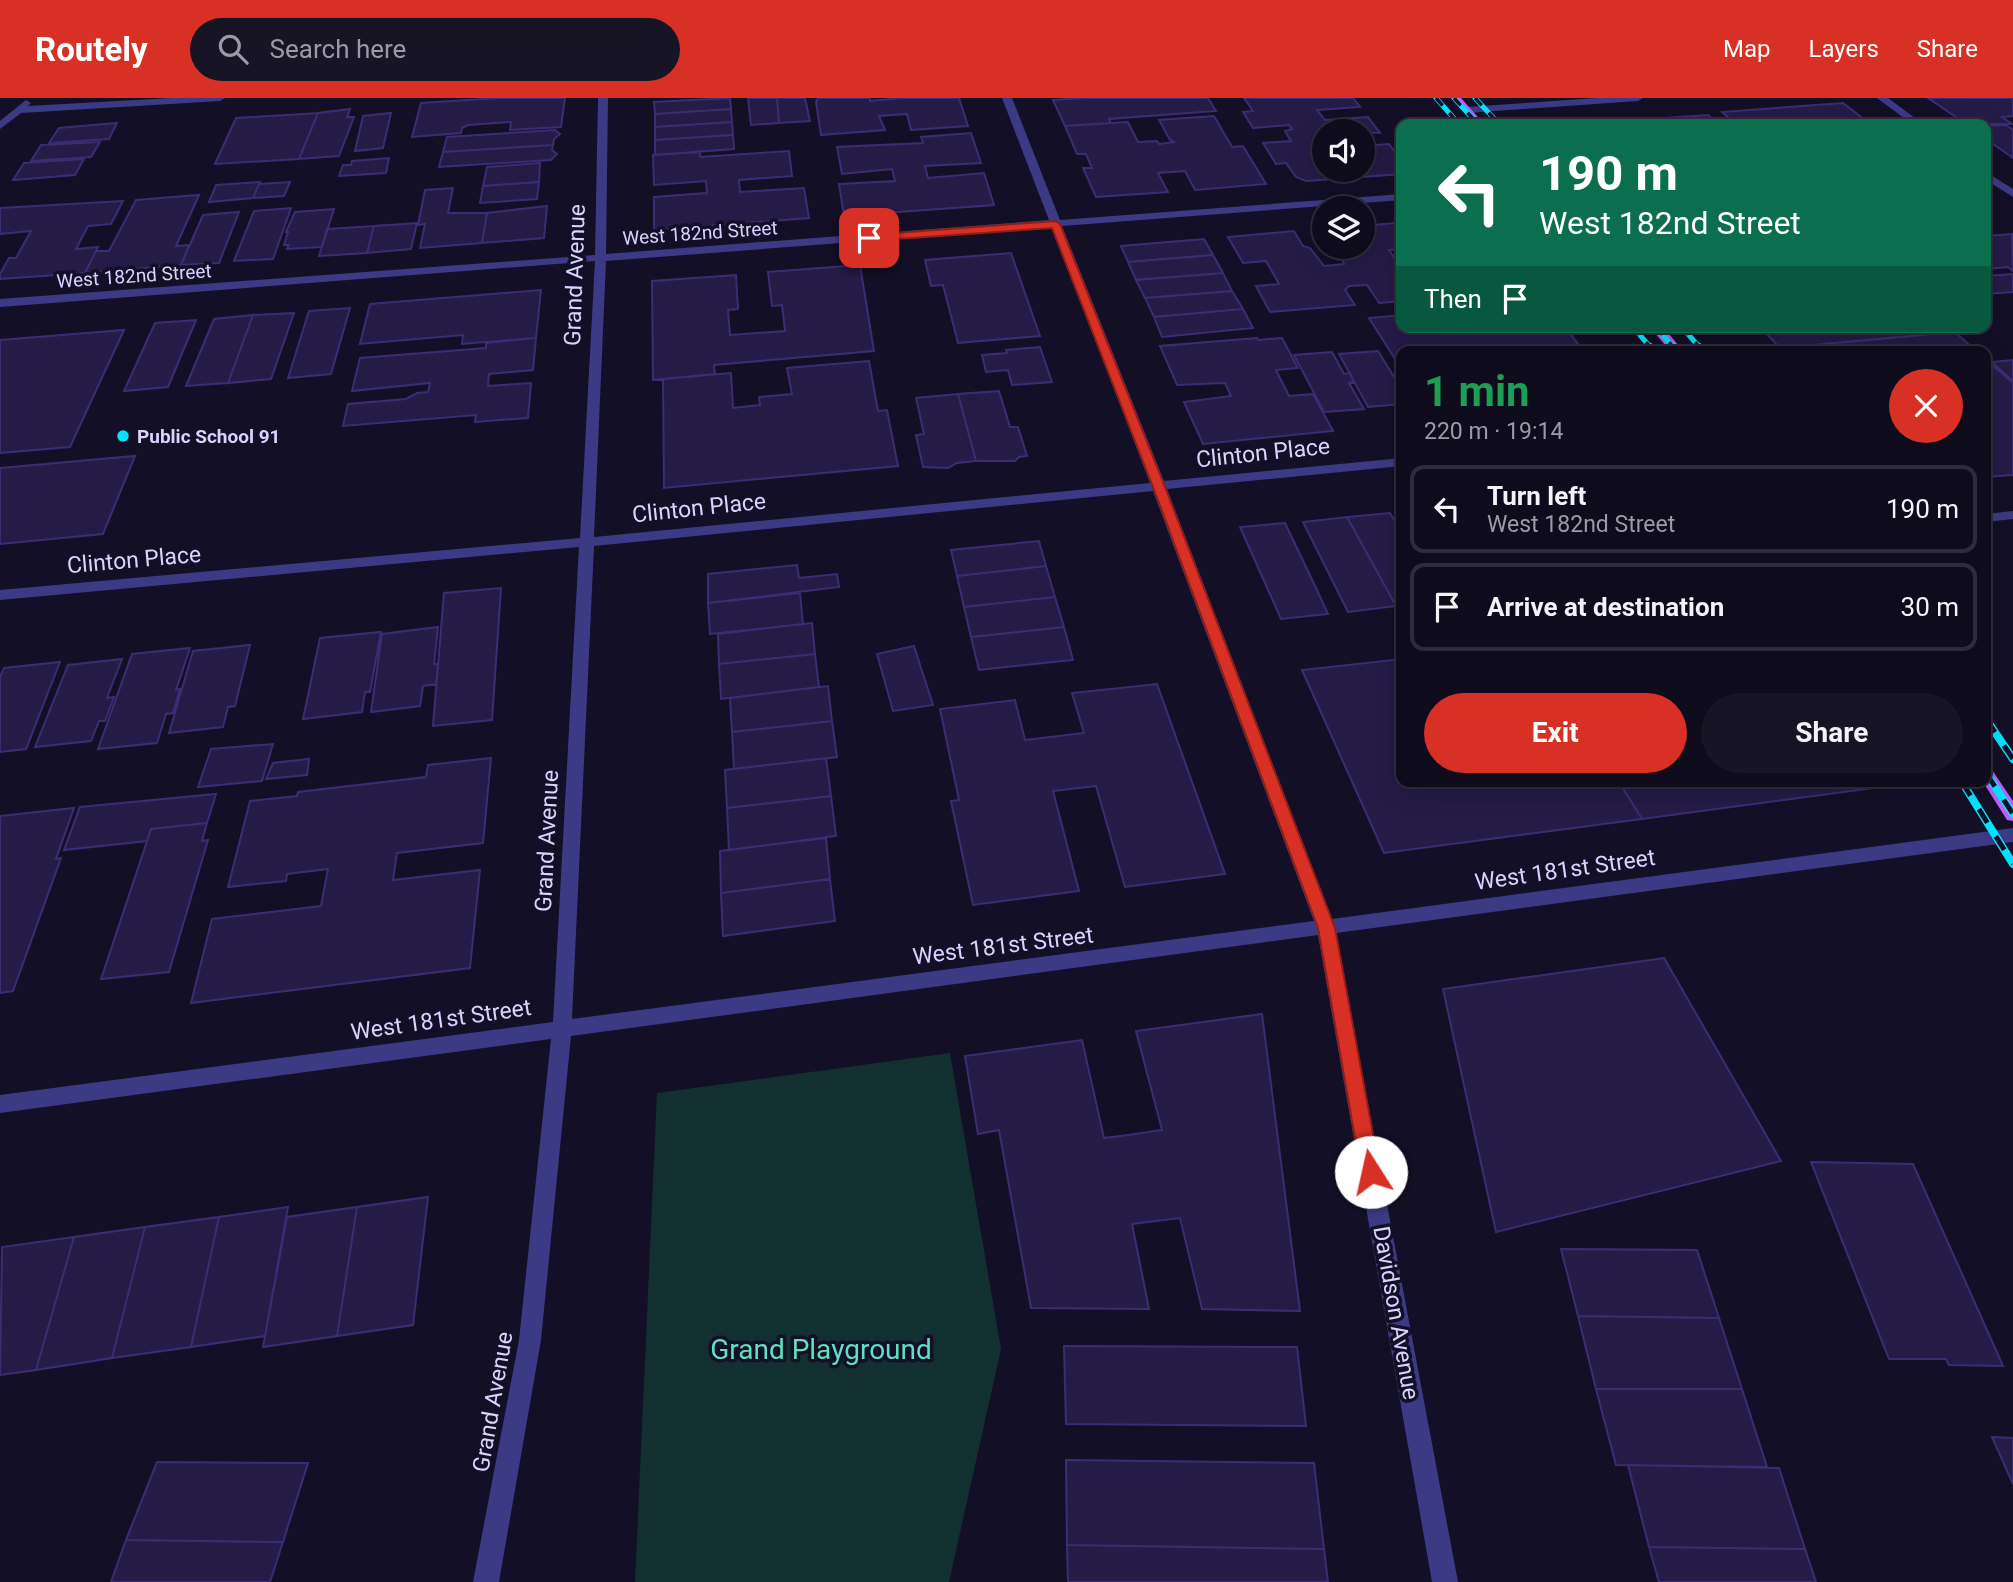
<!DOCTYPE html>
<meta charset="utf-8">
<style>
:root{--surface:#0e0b1c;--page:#171425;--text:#f1f3f6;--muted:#9b9ba3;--line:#2e2b3b;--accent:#d93025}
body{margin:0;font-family:Roboto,sans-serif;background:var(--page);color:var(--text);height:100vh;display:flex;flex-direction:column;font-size:26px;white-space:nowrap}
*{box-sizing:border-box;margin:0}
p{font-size:23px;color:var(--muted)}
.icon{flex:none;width:38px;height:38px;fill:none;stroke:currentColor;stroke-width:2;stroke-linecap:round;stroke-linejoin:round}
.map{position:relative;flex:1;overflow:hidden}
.drawer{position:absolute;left:1396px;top:248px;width:595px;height:441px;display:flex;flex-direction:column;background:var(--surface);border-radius:14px;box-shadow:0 7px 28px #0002,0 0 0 2px var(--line)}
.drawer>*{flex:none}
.top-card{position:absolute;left:1396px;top:21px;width:595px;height:214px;border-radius:14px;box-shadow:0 7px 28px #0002,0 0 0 2px var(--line);background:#0b6e4f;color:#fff;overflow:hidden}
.buttons{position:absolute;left:1312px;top:21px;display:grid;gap:14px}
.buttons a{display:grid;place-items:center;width:63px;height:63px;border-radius:50%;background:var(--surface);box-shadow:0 7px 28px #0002,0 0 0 2px var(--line);font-size:35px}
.pin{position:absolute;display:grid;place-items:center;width:60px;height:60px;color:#fff;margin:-30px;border-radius:14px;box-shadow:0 4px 10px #0006}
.me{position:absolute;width:77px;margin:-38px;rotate:350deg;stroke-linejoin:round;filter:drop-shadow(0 0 5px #0008)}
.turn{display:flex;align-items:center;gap:24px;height:147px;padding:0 28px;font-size:32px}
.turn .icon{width:91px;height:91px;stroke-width:2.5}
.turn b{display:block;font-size:49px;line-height:60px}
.then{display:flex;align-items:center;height:66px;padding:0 28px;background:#0003;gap:14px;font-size:26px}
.round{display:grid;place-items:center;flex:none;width:74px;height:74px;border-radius:37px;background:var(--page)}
.head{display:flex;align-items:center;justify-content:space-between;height:119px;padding:0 28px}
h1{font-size:42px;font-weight:700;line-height:52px;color:#1e9e55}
.cta{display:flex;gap:14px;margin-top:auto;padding:14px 28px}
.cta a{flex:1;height:80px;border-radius:42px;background:var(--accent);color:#fff;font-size:28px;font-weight:700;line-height:80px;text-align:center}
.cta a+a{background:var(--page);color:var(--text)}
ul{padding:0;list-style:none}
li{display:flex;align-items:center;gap:21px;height:88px;margin:0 14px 10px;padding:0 14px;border:4px solid var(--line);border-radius:14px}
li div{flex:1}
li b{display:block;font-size:26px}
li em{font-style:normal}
header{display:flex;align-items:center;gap:42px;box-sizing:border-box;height:98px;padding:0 35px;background:var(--accent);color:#fff}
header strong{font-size:33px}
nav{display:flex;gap:38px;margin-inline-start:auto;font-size:24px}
.search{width:490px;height:63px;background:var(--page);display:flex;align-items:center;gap:18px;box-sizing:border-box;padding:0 24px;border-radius:38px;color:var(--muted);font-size:26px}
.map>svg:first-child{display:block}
.green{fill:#12302f}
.building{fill:#241b47;stroke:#3b2d73;stroke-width:2}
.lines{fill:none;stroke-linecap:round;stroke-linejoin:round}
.minor{fill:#3d3a85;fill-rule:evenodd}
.major{fill:#c25bff;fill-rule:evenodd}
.rail-far2-casing{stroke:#00e5ff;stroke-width:5}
.rail-far1-casing{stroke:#00e5ff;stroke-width:6}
.rail-casing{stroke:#00e5ff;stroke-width:8}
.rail-far2{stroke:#130f26;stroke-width:3.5;stroke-dasharray:10;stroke-linecap:butt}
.rail-far1{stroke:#130f26;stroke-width:4.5;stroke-dasharray:12;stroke-linecap:butt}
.rail{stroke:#130f26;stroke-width:5;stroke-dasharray:16;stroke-linecap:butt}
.route{fill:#d93025;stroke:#8d1f18;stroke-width:2}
.poi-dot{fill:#00e5ff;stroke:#130f26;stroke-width:2.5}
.labels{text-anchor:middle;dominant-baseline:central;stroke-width:7;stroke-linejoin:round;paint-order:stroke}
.far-street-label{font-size:19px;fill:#d9d4ff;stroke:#130f26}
.far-poi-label{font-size:19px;font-weight:bold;fill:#d9d4ff;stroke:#130f26;text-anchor:start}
.street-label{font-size:23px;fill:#d9d4ff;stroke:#130f26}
.near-park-label{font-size:28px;fill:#5fe0c0;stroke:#130f26}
</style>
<header>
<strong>Routely</strong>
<div class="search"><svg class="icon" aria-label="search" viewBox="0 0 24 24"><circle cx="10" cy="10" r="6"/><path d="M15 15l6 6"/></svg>Search here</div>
<nav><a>Map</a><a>Layers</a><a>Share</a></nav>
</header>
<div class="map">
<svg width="2013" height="1484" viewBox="0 0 2013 1484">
<rect width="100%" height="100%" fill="#130f26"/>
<path class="green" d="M950,955l51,296 -52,233h-314l22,-489z"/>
<path class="building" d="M498,0h67l-4,29 -51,3 1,-8 -43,3 -6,3 -1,5 -49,4 9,-34z
M730,0l1,11 -76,5 -1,-12z
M748,0h29l2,25 -28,2z
M777,0h28l5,23 -31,2z
M818,0h52v3l31,-3h58l9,28 -57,4 -4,-16 -28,2 6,14 -64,5 -5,-33z
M1085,0h123l8,13 -107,8 2,4 -46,3 -12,-26z
M1244,0h109l7,9 -43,3 8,10 43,-3 12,16 -55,-2v39h38v-24l26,-2 13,17v13l-96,7 -10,-4 -10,-14 -10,1 -13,-21 28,-2 -6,-10 7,-2 -3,-4 -36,3 -10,-16 10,-1z
M1928,0h85v18l-11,1 10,7h-46z
M1843,5l27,21h-134l-14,-12z
M350,11l-3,8h7l-15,39 -40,3 19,-46z
M731,11l1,13 -77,5v-13z
M318,15l-19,46 -84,5 21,-46z
M391,15l-8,35 -28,3 8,-35z
M1708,17l11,9h-142z
M1214,18l18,31 11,-1 23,38 -71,6 -10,-19 -27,2 10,19 -72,5 -13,-29h9l-6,-14h-9l-12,-28 63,-4 10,20 19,-1 2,3 16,-2 -5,-2 -11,-20z
M732,24l1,13 -78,5v-13z
M117,25l-8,16 -60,4 10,-15z
M2006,27l7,5v28l-27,-19v-13z
M555,32l5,4 -6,5 -1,6 -110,7 4,-15z
M971,35l10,30 -56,3 3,12 56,-5 10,32 -150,11 -5,-32 56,-3 -3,-12 -50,5 -5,-27 86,-4 -2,-6z
M733,37l1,14 -79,6v-15z
M100,44l-9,15 -60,4 10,-16z
M553,47l-1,5 5,4 -6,6 -112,7 4,-15z
M789,53l3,25 -53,4 1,12 64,-4 5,30 -155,12v-33l53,-4 -1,-12 -52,4 -1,-30 47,-3v5z
M389,60l-3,15 -47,3 4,-11h8l1,-4z
M84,61l-9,16 -62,5 11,-17z
M540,65l-1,19 -56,4 4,-19z
M260,84l-7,16 -44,4 7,-17z
M290,84l-6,14 -31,2 6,-14z
M539,84l-2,17 -57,4 3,-17z
M453,90l-5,25h39l-5,30 -62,5 5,-24 -7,1 7,-35z
M199,97l-23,51 13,-1 -8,20 -96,8 11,-22h13l27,-51z
M123,103l-12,23 -23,2 -12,23 22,-2 -13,26 -85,6v-5l9,-16h7l15,-27 -31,3v-26z
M547,108l-3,32 -62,5 5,-30z
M291,110l-18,51 -39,2 20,-50z
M334,111l-12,38 -35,2 2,-4h-5l4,-13h-2l9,-20z
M239,114l-20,51 -38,2 22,-50z
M417,125l-6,26 -44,4 7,-27z
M1394,125l8,11v15l-13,1 13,19v32l-23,2 -12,-18 -18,1 -4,4 10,15 -85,7 -14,-26 23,-2 -13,-23 -23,2 -15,-26 66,-6 9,15 7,2 14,18 20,-2 -8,-17h27v-21z
M374,128l-7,27 -48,3 8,-27z
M2012,136l1,37 -5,-4 -22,2v-33z
M1204,141l9,16 -85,7 -7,-16z
M1011,155l29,83 -82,7 -15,-58 -12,1 -6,-26z
M1213,157l10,18 -87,7 -8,-18z
M860,167l14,86 -160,14 1,9 -62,6 -1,-99 84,-6 2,34 -10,1 2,25 55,-4 -3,-26 -10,1 -4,-34z
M1223,175l9,18 -87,7 -9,-18z
M2013,176v18l-27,2v-18z
M541,192l-5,48 -74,6 1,-9 -103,9 10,-40z
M1232,193l11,18 -89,8 -9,-19z
M350,210l-19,66 -43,4 21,-67z
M1243,211l10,19 -91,9 -8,-20z
M294,215l-23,66 -43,4 25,-68z
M253,217l-25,68 -42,3 28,-67z
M1402,217v12h163l19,25h-182v18l-33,-52z
M196,222l-28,67 -44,4 31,-68z
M1760,229h189l6,5 -175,16z
M124,232l-54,117 -70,6v-113z
M1955,234l22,20h-193l-4,-4z
M536,240l-3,32 -44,4 -1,12 43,-3 -3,35 -53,4 1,-7 -133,11 5,-22 58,-5 11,-6 11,-1 2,-9 -78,8 8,-33 126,-10v-5z
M1257,240l1,2 24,-2 16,30 -22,2 13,26 24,-2 20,37 -130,13 -19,-42 47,-6 -6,-13 -48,2 -17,-39z
M1040,249l12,35 -40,3 -4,-15 -22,2 -4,-17 25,-2 -1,-3z
M1378,253l24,39v14l-34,3 -29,-53z
M1332,254l12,22 6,-1 4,9 -5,1 15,26 -40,3 -30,-57z
M1986,262l27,23v92l-27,2z
M2013,262v21l-21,-19z
M869,263l9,50 9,-1 11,56 -234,22 -1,-109 68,-6 2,35 27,-3 -1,-8 33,-3 -5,-26z
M999,293l11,36h8l9,29 -8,1 -4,4h-39l-18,-67z
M958,296l18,67 -19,2 -9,5 -25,-1 -7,-32 8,-1 -8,-36z
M135,358l-32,78 -103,10v-76z
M1390,415l12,20v73h-6l-49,-89z
M1347,419l49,89 -48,6 -45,-90z
M1285,425l31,65 12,26 -47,5 -41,-92z
M1039,443l7,25 -89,10 -6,-26z
M797,467l2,13 38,-4 2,13 -131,16v-29z
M1046,468l9,31 -91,10 -7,-31z
M501,490l-9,132 -59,6 11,-133z
M800,495l3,31 -93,10 -2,-31z
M1055,499l9,30 -93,10 -7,-30z
M812,525l3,31 -96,10 -1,-30z
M438,529l-4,37h4l-2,20 -13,2 -3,20 -49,6 11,-78z
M1064,529l9,33 -94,10 -8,-33z
M381,534l-11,60h-5l-3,20 -59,7 17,-81z
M250,547l-15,61 -7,1 -5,20 -54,6 24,-82z
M914,548l19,59 -40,6 -16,-57z
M190,550l-14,42 4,-1 -7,24 -7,1 -9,29 -59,6 34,-95z
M815,556l4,33 -98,12 -2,-35z
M122,561l-15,39 7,-1 -9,24h-6l-8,20 -56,6 33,-82z
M1402,561v123h217l23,37 -258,34 -82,-183z
M60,564l-34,87 -26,3v-75l4,-9z
M1157,586l68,190 -100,13 -29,-101 -43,5 26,100 -106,14 -22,-104 8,-1 -19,-91 75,-9 10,40 59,-7 -12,-40z
M828,588l4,35 -100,11 -2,-34z
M832,623l5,36 -103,12 -2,-37z
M273,646l-11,37 -64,6 13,-38z
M491,660l-8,85 -86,10 -4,27 87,-10 -10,98 -279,35 21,-84 109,-13 7,-37 -41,5 -1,7 -58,6 22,-86 47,-5 1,-4 128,-15 2,-12z
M826,660l5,38 -104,12 -2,-38z
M309,661l-2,16 -41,4 7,-16z
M1619,684h252l3,6 -232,31z
M216,696l-9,29 -56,6 -4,12 -83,9 16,-43z
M831,698l5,40 -107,14 -2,-42z
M74,710l-18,51 5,-1 -48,133 -13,2v-177z
M207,725l-5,18 6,-1 -39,132 -68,7 50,-150z
M826,740l4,41 -109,14 -1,-42z
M830,781l5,42 -112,15 -2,-43z
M1664,860l117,203 -285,71 -53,-243z
M1262,916l38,297 -98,-2 -22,-91 -48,6 17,85 -118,-1 -32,-178 -21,4 -13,-78 117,-16 22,98 24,-3 34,-5 -26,-99z
M1811,1064l102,2 90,202 -54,-1 -3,-6h-57z
M428,1099l-15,128 -76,11 20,-129z
M288,1109l-23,129 -74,11 28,-130z
M357,1109l-20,129 -74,11 24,-130z
M219,1119l-28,130 -79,11 33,-131z
M145,1129l-33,131 -76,12 38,-133z
M74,1139l-38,133 -36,5 2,-128z
M1561,1151l136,1 22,68 -141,-2z
M1578,1218l141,2 23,71h-146z
M1064,1248l233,1 9,79 -240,-2z
M1596,1291h146l25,78 -151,-2z
M1992,1339l21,1v46z
M1066,1362l248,3 10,86 -257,-4z
M157,1364l151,1 -25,79 -157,-2z
M1628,1367l151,3 26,81 -156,-2z
M126,1442l157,2 -13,40h-159z
M1067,1447l257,4 4,33h-260z
M1649,1449l156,2 11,33h-157z"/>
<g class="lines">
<path class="minor" d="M171,0h54l-5,3 -199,12 -21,16v-8l26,-21 5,3 -3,3z
M598,0h10l-2,156 443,-34 -47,-122h10l48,122 342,-26v6l-340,26 102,255 238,-23v8l-235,23 165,430 681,-91v14l-677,91 122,649h-26l-114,-647 -747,101 -30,304 -42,242h-26l46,-242 32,-301 -551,74v-18l553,-73 26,-475 -579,53v-10l580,-52 15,-277 -595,46v-8l595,-44zM1052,129l98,256 -556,54 12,-276zM1153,393l161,430 -742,98 22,-473z
M1597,0h46l-5,3 -171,12 -5,-3 5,-3z
M1877,0h11l35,26h-11z
M1986,74l27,17v8l-27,-17z
M2013,413v8l-27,3v-8z"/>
<path class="major" d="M1451,0h10l23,26h-10z
M1650,229h13l21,25h-13z
M1986,670l6,2 21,31v20l-6,-1 -24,-38h3z"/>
<g class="rail-far2-casing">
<path id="rail-far2" d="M1436,0l23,26
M1454,0l24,26
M1475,0l24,26
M1633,229l18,21
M1656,229l18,21
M1682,229l18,21"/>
</g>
<g class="rail-far1-casing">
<path id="rail-far1" d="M1650,248l5,6
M1673,248l5,6
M1699,248l5,6"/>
</g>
<g class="rail-casing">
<path id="rail" d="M1986,621l27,40
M1986,675l27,41
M1962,684l51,82"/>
</g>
<use href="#rail-far2" class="rail-far2"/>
<use href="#rail-far1" class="rail-far1"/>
<use href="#rail" class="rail"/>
</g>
<path class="route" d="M1055,123l5,3 105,263 170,441 45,244 -3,6 -6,2 -7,-2 -3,-6 -43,-244 -165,-441 -101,-259 -183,13 -5,-3 5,-3z"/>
<circle class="poi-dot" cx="123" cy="338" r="7"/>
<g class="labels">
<g class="far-street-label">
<text transform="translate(700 135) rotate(-4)">West 182nd Street</text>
<text transform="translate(134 178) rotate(-4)">West 182nd Street</text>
</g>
<g class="far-poi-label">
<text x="137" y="338">Public School 91</text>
</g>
<g class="street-label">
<text transform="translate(575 177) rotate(-88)">Grand Avenue</text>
<text transform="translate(1263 355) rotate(-6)">Clinton Place</text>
<text transform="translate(699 410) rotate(-6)">Clinton Place</text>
<text transform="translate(134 462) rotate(-5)">Clinton Place</text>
<text transform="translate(547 743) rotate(-87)">Grand Avenue</text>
<text transform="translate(1565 772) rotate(-8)">West 181st Street</text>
<text transform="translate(1003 848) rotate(-7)">West 181st Street</text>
<text transform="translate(441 922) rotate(-8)">West 181st Street</text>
<text transform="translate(1396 1215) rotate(80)">Davidson Avenue</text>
<text transform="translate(493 1304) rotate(-80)">Grand Avenue</text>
</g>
<g class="near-park-label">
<text x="821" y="1251">Grand Playground</text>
</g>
</g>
</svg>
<div class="buttons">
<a><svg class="icon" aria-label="sound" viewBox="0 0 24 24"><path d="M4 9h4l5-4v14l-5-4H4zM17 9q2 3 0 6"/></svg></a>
<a><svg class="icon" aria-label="layers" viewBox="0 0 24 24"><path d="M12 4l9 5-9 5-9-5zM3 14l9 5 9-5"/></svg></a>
</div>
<div class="pin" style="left:869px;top:140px;background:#d93025"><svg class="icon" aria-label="arrive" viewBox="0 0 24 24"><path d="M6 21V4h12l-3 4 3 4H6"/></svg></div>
<svg class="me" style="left:1371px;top:1074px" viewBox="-20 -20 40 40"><circle r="19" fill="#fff"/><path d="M0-13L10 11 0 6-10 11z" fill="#d93025"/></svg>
<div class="top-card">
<div class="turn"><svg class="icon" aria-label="left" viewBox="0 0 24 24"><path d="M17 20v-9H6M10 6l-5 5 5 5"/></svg><div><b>190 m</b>West 182nd Street</div></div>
<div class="then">Then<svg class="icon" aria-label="arrive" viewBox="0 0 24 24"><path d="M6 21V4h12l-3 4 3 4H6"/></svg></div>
</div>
<section class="drawer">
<div class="head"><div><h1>1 min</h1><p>220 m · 19:14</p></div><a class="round" style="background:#d93025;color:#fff"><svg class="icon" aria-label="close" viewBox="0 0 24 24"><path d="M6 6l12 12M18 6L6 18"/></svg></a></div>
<ul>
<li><svg class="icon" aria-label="left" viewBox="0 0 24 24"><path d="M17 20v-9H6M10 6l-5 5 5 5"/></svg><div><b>Turn left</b><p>West 182nd Street</p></div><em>190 m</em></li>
<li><svg class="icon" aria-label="arrive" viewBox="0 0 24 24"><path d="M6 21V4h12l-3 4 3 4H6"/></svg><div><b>Arrive at destination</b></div><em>30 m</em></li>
</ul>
<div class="cta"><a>Exit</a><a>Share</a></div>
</section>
</div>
